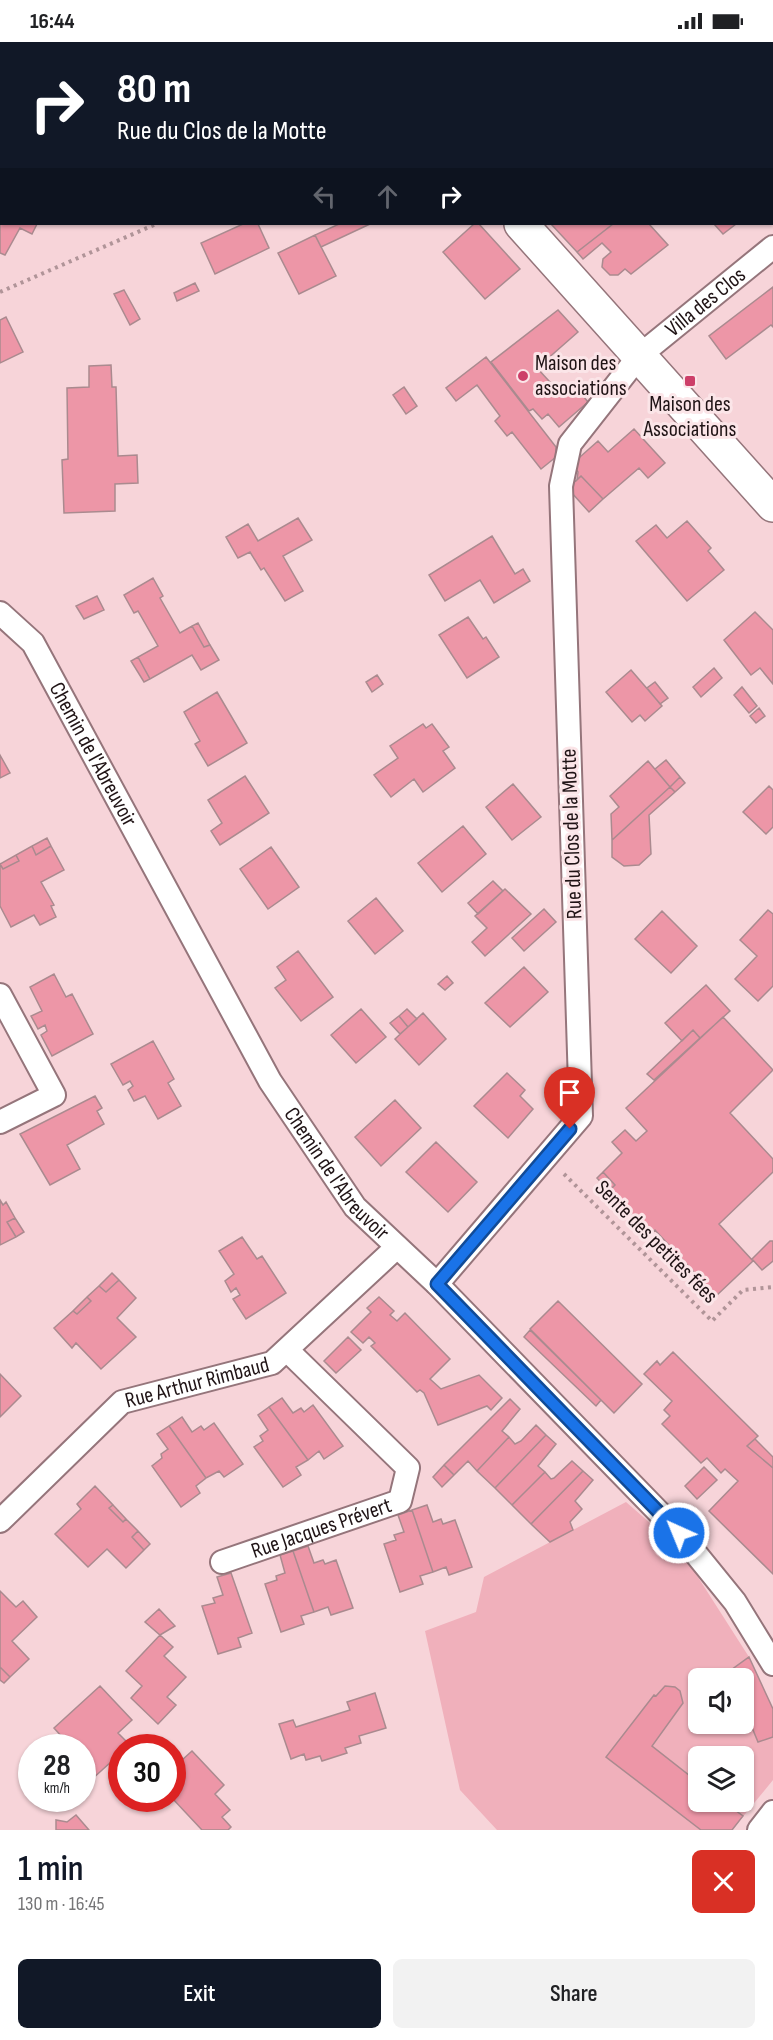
<!DOCTYPE html>
<meta charset="utf-8">
<style>
:root{--surface:#fff;--page:#f2f2f2;--text:#202124;--muted:#757577;--accent:#111827}
body{margin:0;font-family:"Sofia Sans Condensed",sans-serif;background:var(--page);color:var(--text);height:100vh;display:flex;flex-direction:column;font-size:22px;white-space:nowrap}
*{box-sizing:border-box;margin:0}
p{font-size:20px;color:var(--muted)}
.icon{flex:none;width:33px;height:33px;fill:none;stroke:currentColor;stroke-width:2;stroke-linecap:round;stroke-linejoin:round}
.map{position:relative;height:1788px;overflow:hidden}
.panel{display:flex;flex-direction:column;background:var(--surface);flex:1}
.panel>*{flex:none}
.top-card{position:absolute;left:0px;top:0px;width:774px;height:183px;box-shadow:0 2px 4px #0004;background:#111827;color:#fff;overflow:hidden}
.buttons{position:absolute;left:688px;top:1626px;display:grid;gap:12px}
.buttons a{display:grid;place-items:center;width:66px;height:66px;border-radius:9px;background:var(--surface);box-shadow:0 2px 4px #0004;font-size:30px}
.speed{position:absolute;left:18px;top:1692px;display:flex;gap:12px;font-size:30px;font-weight:700;text-align:center}
.speed>*{display:grid;place-content:center;width:78px;height:78px;border-radius:50%;background:var(--surface);box-shadow:0 2px 4px #0004;line-height:1}
.speed small{font-size:15px;font-weight:400}
.speed .limit{border:9px solid #d22;background:#fff;color:#111}
.pin{position:absolute;display:grid;place-items:center;width:51px;height:51px;color:#fff;margin:-62px -26px;border-radius:50% 50% 50% 0;rotate:-45deg;box-shadow:0 0 6px #0007}
.pin .icon{rotate:45deg}
.me{position:absolute;width:66px;margin:-33px;rotate:316deg;stroke-linejoin:round;filter:drop-shadow(0 0 4px #0008)}
.turn{display:flex;align-items:center;gap:21px;height:126px;padding:0 18px;font-size:27px}
.turn .icon{width:78px;height:78px;stroke-width:2.5}
.turn b{display:block;font-size:42px;line-height:51px}
.lanes{display:flex;align-items:center;height:57px;padding:0 18px;background:#0003;justify-content:center;gap:30px;direction:ltr}
.lanes .off{opacity:.35}
.round{display:grid;place-items:center;flex:none;width:63px;height:63px;border-radius:9px;background:var(--page)}
.head{display:flex;align-items:center;justify-content:space-between;height:102px;padding:0 18px}
h1{font-size:36px;font-weight:600;line-height:45px;color:var(--accent)}
.action{display:flex;gap:12px;margin-top:auto;padding:12px 18px}
.action a{flex:1;height:69px;border-radius:9px;background:var(--accent);color:#fff;font-size:24px;font-weight:600;line-height:69px;text-align:center}
.action a+a{background:var(--page);color:var(--text)}
.status{display:flex;justify-content:space-between;align-items:center;height:42px;padding:0 30px;background:var(--surface);direction:ltr}
.status svg{height:16px;fill:currentColor}
.map>svg:first-child{display:block}
.green{fill:#f0b0bb;fill-rule:evenodd}
.building{fill:#ed96a7;stroke:#aa8a8f;stroke-width:1.5}
.lines{fill:none;stroke-linecap:round;stroke-linejoin:round}
.street-casing{stroke:#95757b;stroke-width:26}
.secondary-casing{stroke:#95757b;stroke-width:36}
.path{stroke:#b09498;stroke-width:4;stroke-dasharray:3 4.5;stroke-linecap:butt}
.street{stroke:#fff;stroke-width:22}
.secondary{stroke:#fff;stroke-width:33}
.route-casing{stroke:#114b97;stroke-width:15}
.route{stroke:#1a73e8;stroke-width:10}
.poi-dot{fill:#cd3f69;stroke:#fbe5e8;stroke-width:2}
.labels{text-anchor:middle;dominant-baseline:central;stroke-width:6;stroke-linejoin:round;paint-order:stroke}
.street-label{font-size:22px;fill:#1f1315;stroke:#fbe5e8}
.poi-label{font-size:22px;fill:#1f1315;stroke:#fbe5e8;text-anchor:start}
</style>
<div class="status"><b>16:44</b><svg viewBox="0 0 49 12"><path d="M0 12V9h3v3zM5 12V6h3v6zM10 12V3h3v9zM15 12V0h3v12zM26 1h20v11H26zM47 4h2v5h-2z"/></svg></div>
<div class="map">
<svg width="773" height="1788" viewBox="0 0 773 1788">
<rect width="100%" height="100%" fill="#f7d4d9"/>
<path class="green" d="M626,1460l54,47 69,108 24,52v71l-41,50h-235l-37,-40 -35,-159 51,-19 8,-35zM699,1636h45v46h-45zM699,1714h45v46h-45z"/>
<path class="building" d="M0,157l2,25h35l-5,10 -12,-6 -15,27 -5,-2z
M243,182h15l11,24 -54,26 -14,-31z
M339,182h31l-49,23 -6,-12z
M474,182h5l41,45 -35,30 -42,-47z
M551,182h62l-36,28z
M613,182h36l19,21 -37,29 -6,-5 -7,6h-8l-8,-8 1,-8 8,-7 -9,-9 -19,16 -6,-7z
M714,182h22l-13,10z
M315,193l21,41 -37,18 -21,-41z
M195,241l4,8 -22,10 -3,-8z
M773,245v40l-2,-2 -45,34 -17,-23z
M124,248l16,29 -10,6 -16,-31z
M558,268l20,22 -41,36 25,27 12,-10 14,17 -29,25 -11,-13 -6,5 -9,-10 -4,2 -38,-49z
M6,275l17,35 -23,11v-43z
M486,315l70,90v10l-15,12 -29,-37 -5,4 -12,-15 5,-5 -23,-31 -21,16 -10,-13z
M111,323l1,22h4l2,69 19,-1 1,28 -23,1v27l-51,2 -2,-53 6,-1 -1,-71 22,-1v-21z
M404,345l13,19 -11,8 -13,-19z
M634,387l31,34 -17,15 -9,-10 -36,31 -22,-23 -4,4 1,-8 -6,-8 26,-23 10,11z
M581,434l22,23 -14,13 -18,-20 1,-8z
M298,476l14,22 -29,16 20,35 -18,10 -21,-33 -3,2 -11,-18 -12,6 -12,-21 22,-13 10,17z
M687,479l24,27 -3,3 16,19 -37,31 -51,-60 20,-16 11,13z
M492,494l23,38 8,-5 7,12 -36,22 -14,-23 -35,21 -16,-26z
M153,536l10,18 -3,2 20,35 12,-7 12,21 6,-2 9,15 -18,10 -9,-15 -42,24 -12,-22 20,-11 -20,-35 -4,2 -10,-18z
M97,554l7,14 -20,9 -8,-13z
M755,570l18,18v54l-13,-16 -9,7 -27,-35z
M468,575l15,22 3,-2 13,20 -32,21 -28,-43z
M198,581l12,22 -6,2 -12,-21z
M138,615l12,22 -6,3 -13,-21z
M714,626l8,10 -21,19 -8,-10z
M631,628l31,36 -17,15 -5,-6 -8,7 -26,-30z
M377,633l6,9 -11,8 -6,-10z
M655,640l13,16 -8,6 -13,-16z
M742,645l15,19 -8,7 -15,-18z
M217,650l30,51 -39,23 -13,-22 5,-3 -16,-29z
M759,666l6,8 -9,7 -6,-7z
M423,682l3,4 6,-4 17,23 -6,4 12,17 -32,24 -9,-13 -23,18 -17,-22 24,-17 -8,-12z
M0,713l10,18 -10,5z
M666,718l14,17 -10,10 -15,-18z
M648,719l22,26 -58,53 -1,-26 8,-7 -9,-11z
M245,734l24,37 -49,32 -9,-14 11,-8 -14,-23z
M680,735l5,6 -10,9 -5,-5z
M513,742l28,33 -29,23 -26,-33z
M769,744l4,4v37l-7,7 -23,-22z
M670,745l5,5 -26,23 2,39 -12,11 -15,1 -12,-9v-17z
M463,784l23,28 -44,38 -24,-29z
M47,796l4,8 -15,9 -4,-9z
M32,804l4,9 15,-9 13,24 -23,12 13,23 -3,1 5,11 -16,8 -6,-10 -23,12 -11,-21v-42l3,5 16,-8 -3,-6z
M271,805l28,40 -31,22 -28,-40z
M16,813l3,6 -16,8 -3,-5z
M493,839l10,10 -25,23 -10,-11z
M505,847l26,25 -46,42 -13,-14 15,-14 -12,-12z
M376,856l27,33 -28,23 -27,-33z
M544,867l12,13 -32,29 -12,-13z
M768,868l5,4v72l-15,15 -23,-22 22,-23 -17,-16z
M662,869l35,35 -26,27 -36,-34z
M298,909l35,46 -32,24 -26,-33 11,-8 -9,-13z
M524,925l24,25 -38,35 -25,-24z
M54,932l12,23 6,-3 21,40 -41,22 -11,-21 6,-4 -2,-6 -7,4 -7,-13 11,-5 -12,-24z
M447,934l6,7 -8,7 -7,-6z
M706,943l24,26 -30,27 -7,-8 -11,11 -17,-18z
M361,967l25,28 -30,26 -25,-28z
M407,967l10,10 -9,8 -9,-11z
M423,971l23,26 -27,26 -24,-26z
M399,974l9,11 -8,7 -10,-11z
M723,975l50,53 -43,43 43,46v13l-54,52 34,37 -37,35 -61,-66 -5,5 -41,-44 6,-6 -12,-13 19,-19 -10,-11 13,-12 11,11 11,-10 -21,-23z
M693,988l7,8 -46,42 -7,-6z
M153,999l21,38 -6,4 13,23 -23,13 -13,-23 -11,5 -6,-11 5,-4 -3,-5 -7,4 -12,-21z
M507,1031l18,17 -5,6 13,13 -25,29 -34,-32z
M95,1054l7,12 -5,3 7,13 -37,21 13,24 -30,16 -30,-51z
M395,1058l26,28 -40,38 -26,-29z
M436,1100l41,40 -29,30 -42,-40z
M603,1130l12,13 -6,6 -12,-13z
M0,1158l3,5 3,-3 9,16 -8,4 9,15 -16,8z
M15,1176l9,14 -8,5 -9,-15z
M242,1195l15,22 5,-3 24,37 -40,26 -13,-20 7,-4 -4,-7 -5,4 -6,-11 9,-7 -15,-23z
M770,1199h3v20l-11,9 -10,-11z
M112,1231l7,7 -13,12 -7,-6z
M119,1238l17,18 -19,20 19,19 -35,32 -25,-26 -4,5 -18,-20 19,-17 4,3 14,-13 -4,-4 12,-11 7,6z
M87,1255l4,4 -14,13 -4,-3z
M379,1255l15,14 -4,4 7,6 8,-8 45,46 -20,20 11,10 38,-14 23,23 -11,12 -4,-4 -49,19 -14,-32 -4,-3 -3,2 -46,-46 4,-3 -6,-6 -6,6 -12,-11 20,-20 -4,-4z
M558,1259l84,83 -28,29 -84,-84z
M530,1288l71,70 -5,6 -72,-69z
M348,1295l13,13 -25,23 -12,-12z
M673,1310l85,84 -11,10 26,22v106l-64,-63 29,-30 -13,-12 -4,4 -14,-15 -6,5 -39,-39 8,-8 -6,-6 8,-9 -28,-27 13,-13 3,4z
M0,1332l21,22 -21,21z
M282,1356l11,15 8,-5 3,4 9,-7 30,41 -19,13 -5,-8 -11,9 -39,-53z
M510,1357l10,10 -18,22 7,6 -32,34 -9,-10 -14,14 -10,-10z
M269,1365l39,53 -12,7 5,8 -18,12 -29,-40 9,-6 -3,-5 8,-6 -10,-15z
M182,1375l10,15 9,-6 3,4 10,-7 29,41 -19,13 -5,-6 -13,7 -37,-52z
M536,1383l10,10 -51,53 -18,-17 32,-34 6,7 6,-3z
M169,1384l37,52 -10,8 4,7 -19,14 -29,-41 10,-8 -1,-4 7,-5 -11,-15z
M546,1393l10,9 -18,22 7,6 -33,33 -17,-17z
M755,1397l18,18v11l-26,-22z
M572,1419l11,10 -52,53 -19,-19 33,-33 6,7 3,-1z
M444,1423l10,10 -12,12 -9,-10z
M704,1425l13,13 -20,19 -12,-13z
M583,1429l10,9 -18,21 7,8 -12,13 3,8 -23,12 -19,-18z
M95,1444l18,19 -4,3 14,14 3,-3 12,12 -6,6 12,13 -18,18 -19,-19 -19,18 -33,-33 26,-25 -4,-5z
M113,1463l13,14 -3,3 -14,-14z
M427,1463l6,17 8,-3 2,5 12,-4 17,47 -23,8 -3,-8 -13,5 -21,-62z
M412,1468l21,62 -13,4 3,8 -23,8 -16,-48 12,-4 -2,-5 10,-3 -6,-17z
M138,1489l12,13 -6,6 -12,-13z
M308,1504l6,17 9,-3 2,4 11,-4 17,48 -22,7 -3,-8 -14,5 -21,-61z
M293,1509l21,61 -13,4 3,8 -23,8 -16,-48 12,-4 -1,-4 9,-3 -5,-18z
M231,1531l21,60 -14,5 3,9 -23,7 -16,-48 13,-3 -2,-5 10,-3 -6,-18z
M0,1549l16,16 7,-6 14,16 -25,24 17,18 -19,18 -10,-10z
M159,1567l16,17 -15,9 -15,-13z
M160,1593l13,12 -9,9 22,21 -19,20 9,8 -18,19 -27,-26 11,-12 -16,-15z
M749,1615l24,52v28l-15,5 -14,-34v-30h-24z
M0,1625l10,10 -6,6 -4,-3z
M100,1644l32,34 -14,13 11,11 -7,4v4l-31,28 -9,-10v-22h-10l-18,-20z
M665,1644l10,1 5,4 3,12 -31,43 47,37v19h25l19,14 -11,14h-31l-95,-73 48,-62 2,1z
M375,1651l11,35 -27,8 2,7 -16,5 2,5 -25,8 -2,-5 -14,4 -2,-6 -13,5 -12,-35 14,-4 3,7 54,-17 -3,-8z
M192,1709l32,34 -9,9 15,16 -8,7 9,10 -3,3h-26l-30,-32v-29z
M76,1773l13,15h-33v-10l11,2z"/>
<g class="lines">
<g class="street-casing">
<g id="street">
<path d="M117,2v-2"/>
<path d="M0,83l2,1"/>
<path id="s1" d="M0,571l33,30 237,438 85,126 82,77 242,249 56,69 38,62"/>
<path d="M0,953l54,100 -54,27"/>
<path id="s2" d="M437,1242l144,-168 -20,-630 9,-42 69,-88 134,-109"/>
<path id="s3" d="M0,1479l122,-119 150,-39 125,-116"/>
<path id="s4" d="M222,1520l178,-61 8,-33 -121,-118"/>
<path d="M759,1788l14,-18"/>
</g>
</g>
<g class="secondary-casing">
<path id="secondary" d="M360,0l1,2
M521,182l252,281"/>
</g>
<path class="path" d="M0,250l156,-68
M564,1132l148,147 31,-31 30,-3"/>
<use href="#street" class="street"/>
<use href="#secondary" class="secondary"/>
</g>
<g class="lines">
<g class="route-casing">
<path id="route" d="M570,1087l-133,155 242,249"/>
</g>
<use href="#route" class="route"/>
</g>
<g class="poi-dot">
<circle cx="523" cy="334" r="6"/>
<rect x="684" y="333" width="12" height="12" rx="3"/>
</g>
<g class="labels">
<g class="street-label">
<text stroke="none"><textPath href="#s2" startOffset="1092">Villa des Clos</textPath></text>
<text stroke="none"><textPath href="#s1" startOffset="171">Chemin de l'Abreuvoir</textPath></text>
<text transform="translate(572 792) rotate(-92)">Rue du Clos de la Motte</text>
<text stroke="none"><textPath href="#s1" startOffset="657">Chemin de l'Abreuvoir</textPath></text>
<text transform="translate(656 1200) rotate(45)">Sente des petites fées</text>
<text stroke="none"><textPath href="#s3" startOffset="248">Rue Arthur Rimbaud</textPath></text>
<text stroke="none"><textPath href="#s4" startOffset="105">Rue Jacques Prévert</textPath></text>
</g>
<g class="poi-label">
<text x="535" y="321">Maison des<tspan x="535" dy="25">associations</tspan></text>
<text x="690" y="362" text-anchor="middle">Maison des<tspan x="690" dy="25">Associations</tspan></text>
</g>
</g>
</svg>
<div class="buttons">
<a><svg class="icon" aria-label="sound" viewBox="0 0 24 24"><path d="M4 9h4l5-4v14l-5-4H4zM17 9q2 3 0 6"/></svg></a>
<a><svg class="icon" aria-label="layers" viewBox="0 0 24 24"><path d="M12 4l9 5-9 5-9-5zM3 14l9 5 9-5"/></svg></a>
</div>
<div class="speed"><div>28<small>km/h</small></div><div class="limit">30</div></div>
<div class="pin" style="left:570px;top:1087px;background:#d93025"><svg class="icon" aria-label="arrive" viewBox="0 0 24 24"><path d="M6 21V4h12l-3 4 3 4H6"/></svg></div>
<svg class="me" style="left:679px;top:1491px" viewBox="-20 -20 40 40"><circle r="17" fill="#1a73e8" stroke="#fff" stroke-width="3"/><path d="M0-11L8 9 0 5-8 9z" fill="#fff"/></svg>
<div class="top-card">
<div class="turn"><svg class="icon" aria-label="right" viewBox="0 0 24 24"><path d="M7 20v-9h11M14 6l5 5-5 5"/></svg><div><b>80 m</b>Rue du Clos de la Motte</div></div>
<div class="lanes"><svg class="icon off" aria-label="left" viewBox="0 0 24 24"><path d="M17 20v-9H6M10 6l-5 5 5 5"/></svg><svg class="icon off" aria-label="ahead" viewBox="0 0 24 24"><path d="M12 20V5M6 11l6-6 6 6"/></svg><svg class="icon" aria-label="right" viewBox="0 0 24 24"><path d="M7 20v-9h11M14 6l5 5-5 5"/></svg></div>
</div>
</div>
<section class="panel">
<div class="head"><div><h1>1 min</h1><p>130 m · 16:45</p></div><a class="round" style="background:#d93025;color:#fff"><svg class="icon" aria-label="close" viewBox="0 0 24 24"><path d="M6 6l12 12M18 6L6 18"/></svg></a></div>
<div class="action"><a>Exit</a><a>Share</a></div>
</section>
